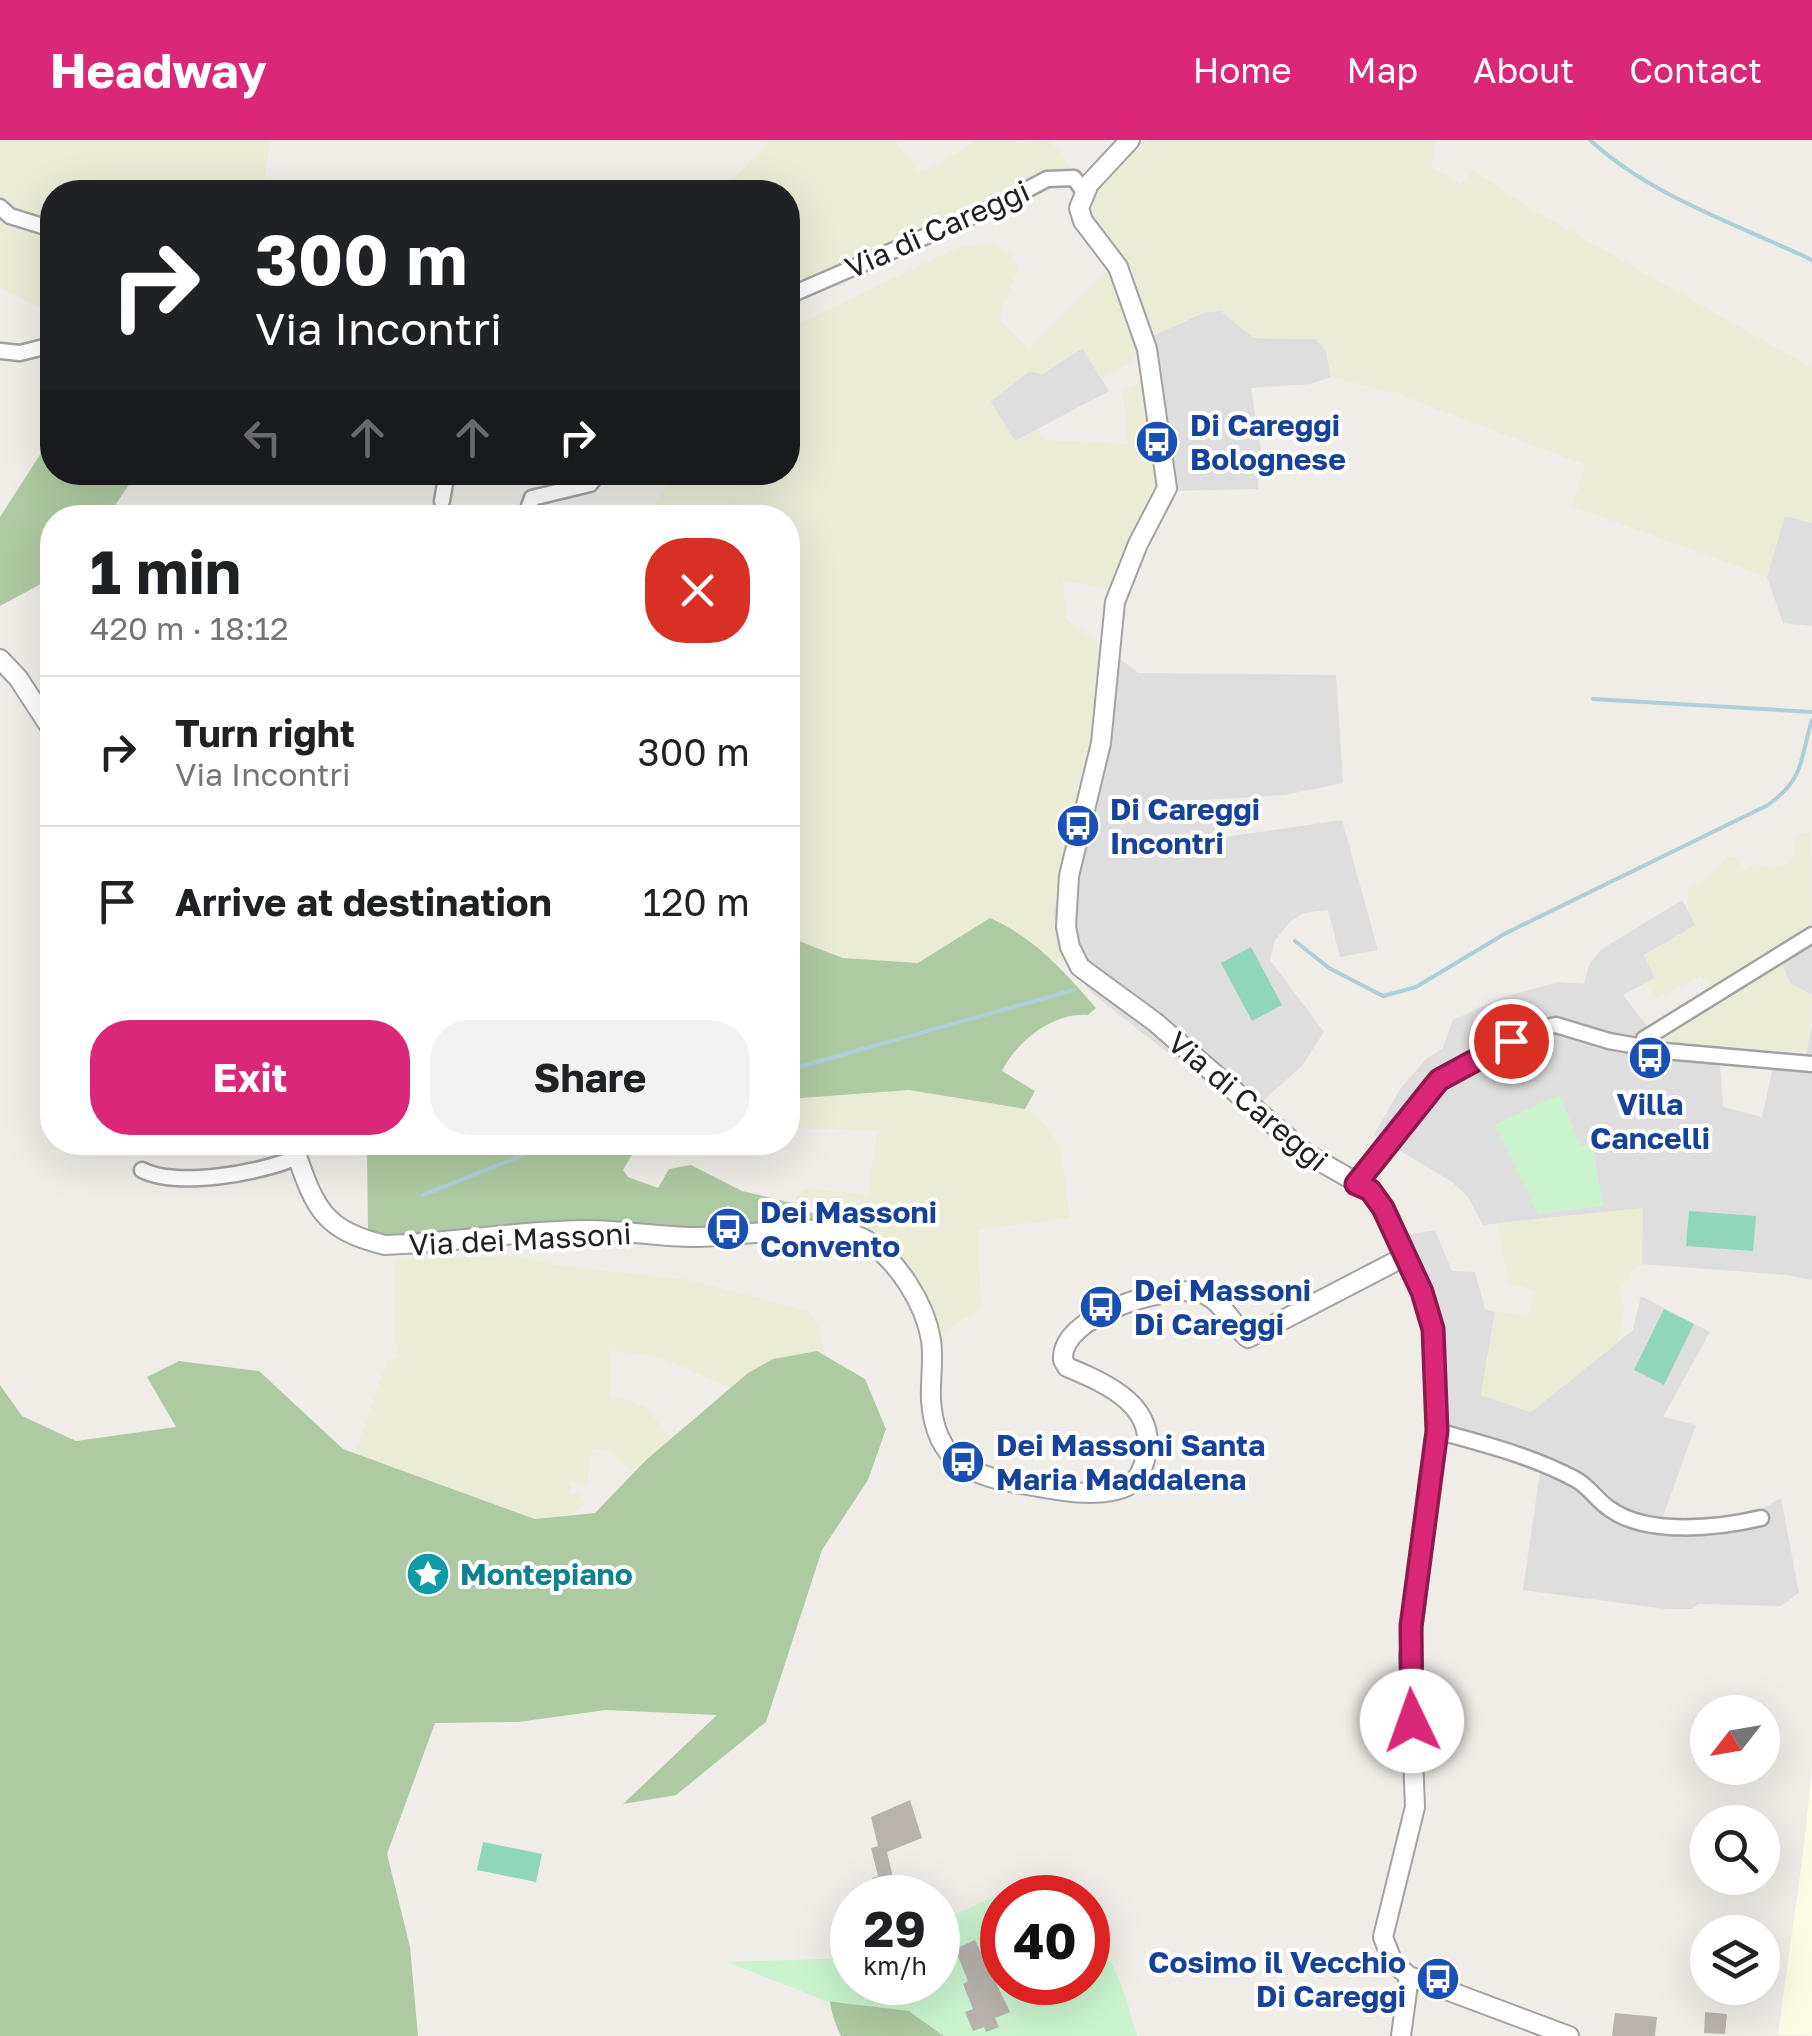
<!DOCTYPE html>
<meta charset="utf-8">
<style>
:root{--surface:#fff;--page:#f2f2f2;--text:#202124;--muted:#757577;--line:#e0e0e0;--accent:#db2777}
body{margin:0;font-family:"Golos Text",sans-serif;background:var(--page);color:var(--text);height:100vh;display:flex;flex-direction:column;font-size:38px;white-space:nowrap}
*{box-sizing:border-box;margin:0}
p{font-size:32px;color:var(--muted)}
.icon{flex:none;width:55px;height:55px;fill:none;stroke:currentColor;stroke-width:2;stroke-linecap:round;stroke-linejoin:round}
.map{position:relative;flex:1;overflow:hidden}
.side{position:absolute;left:40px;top:365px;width:760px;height:650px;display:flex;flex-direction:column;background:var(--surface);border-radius:40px;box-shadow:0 10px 40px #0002}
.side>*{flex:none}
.hud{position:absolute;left:40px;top:40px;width:760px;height:305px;border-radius:40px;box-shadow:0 10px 40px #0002;background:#202124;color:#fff;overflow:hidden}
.needle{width:65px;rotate:239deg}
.controls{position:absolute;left:1690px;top:1555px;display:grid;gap:20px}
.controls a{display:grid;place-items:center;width:90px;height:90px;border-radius:50%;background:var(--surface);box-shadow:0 10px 40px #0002;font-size:50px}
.speed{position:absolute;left:830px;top:1735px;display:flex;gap:20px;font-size:50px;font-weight:700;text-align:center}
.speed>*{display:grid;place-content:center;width:130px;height:130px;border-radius:50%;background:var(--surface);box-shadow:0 10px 40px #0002;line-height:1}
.speed small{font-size:25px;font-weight:400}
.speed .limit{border:15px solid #d22;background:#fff;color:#111}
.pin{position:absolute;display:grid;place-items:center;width:85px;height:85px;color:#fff;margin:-42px;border:5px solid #fff;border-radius:50%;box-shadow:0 2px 10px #0007}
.me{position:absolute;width:110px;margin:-55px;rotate:357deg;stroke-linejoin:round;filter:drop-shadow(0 0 8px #0008)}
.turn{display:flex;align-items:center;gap:35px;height:210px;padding:0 50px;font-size:45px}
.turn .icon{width:130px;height:130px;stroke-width:2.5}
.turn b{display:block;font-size:70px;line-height:85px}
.lanes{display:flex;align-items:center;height:95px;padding:0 50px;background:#0003;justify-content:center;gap:50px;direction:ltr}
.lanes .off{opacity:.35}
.round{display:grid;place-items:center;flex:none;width:105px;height:105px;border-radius:40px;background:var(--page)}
.headline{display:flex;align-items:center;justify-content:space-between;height:170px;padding:0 50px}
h1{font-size:60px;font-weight:700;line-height:75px}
.cta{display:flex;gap:20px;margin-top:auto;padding:20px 50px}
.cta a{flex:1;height:115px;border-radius:40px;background:var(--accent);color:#fff;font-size:40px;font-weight:700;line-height:115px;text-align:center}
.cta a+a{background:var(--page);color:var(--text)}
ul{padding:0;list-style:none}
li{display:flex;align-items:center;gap:30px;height:150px;padding:0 50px;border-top:2px solid var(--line)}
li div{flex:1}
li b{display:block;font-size:38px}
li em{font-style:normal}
header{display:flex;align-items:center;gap:60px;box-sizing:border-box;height:140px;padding:0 50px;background:var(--accent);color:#fff}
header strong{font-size:48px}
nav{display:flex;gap:55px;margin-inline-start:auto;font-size:35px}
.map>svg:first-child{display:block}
.residential{fill:#dfdede}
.education{fill:#fcfce5}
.farmland{fill:#ebecd6}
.forest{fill:#aecaa2}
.park{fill:#cbf4ce}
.pitch{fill:#90d6ba}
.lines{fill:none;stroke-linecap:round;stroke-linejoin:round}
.stream{stroke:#aecfd8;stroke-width:4}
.building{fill:#b9b3ae}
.minor-casing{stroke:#a2a2a2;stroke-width:19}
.tertiary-casing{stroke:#a2a2a2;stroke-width:22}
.minor{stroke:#fff;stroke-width:14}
.tertiary{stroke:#fff;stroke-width:18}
.route-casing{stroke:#8e194d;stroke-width:25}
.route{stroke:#db2777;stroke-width:18}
.labels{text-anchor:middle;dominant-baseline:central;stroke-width:8;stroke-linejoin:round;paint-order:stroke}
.street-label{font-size:30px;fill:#212121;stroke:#fff}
.transit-label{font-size:30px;font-weight:bold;fill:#164399;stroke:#fff;text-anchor:start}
.culture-label{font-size:30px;font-weight:bold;fill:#0d838f;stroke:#fff;text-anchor:start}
</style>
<header>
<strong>Headway</strong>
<nav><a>Home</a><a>Map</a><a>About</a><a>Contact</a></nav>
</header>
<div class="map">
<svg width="1812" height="1896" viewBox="0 0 1812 1896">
<rect width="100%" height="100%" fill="#f0ede8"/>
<path class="residential" d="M1221,171l33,27 62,1 10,12 5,26 -20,7 -60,4 10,63 -3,38 -85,2 -22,-154 54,-25z
M1083,208l26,43 -94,50 -25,-40 40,-31 12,4z
M1785,375l27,8v103l-29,-3 -16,-46z
M1103,507l36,26 197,2 7,108 -58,12 -78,5 4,22 14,15 117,-17 36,130 -38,7 -12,-47 -24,3 -13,8 -16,19 -5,20 54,72 -22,34 -55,49 -154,-121 -29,-34 -8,-20 -3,-28 35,-140z
M1682,760l14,25 -52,30 11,23 -32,17 39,50 57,5 4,57 39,10 14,-62 29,4 7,-34v255l-26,-5 -144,-11v-56l-159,17 -15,-28 -16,-15 -78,-47 26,-46 26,-30 17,-11 10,-28 48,-22 57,-16 26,2 5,-19 13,-16z
M1812,786v69l-22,-12 -15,-34z
M1435,1090l17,41 23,1 10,37 10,3 -14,83 50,17 102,-82 8,-34 69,36 -47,85 33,8 -34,94 91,-5 28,-16 18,95 -18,13 -83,-2 -6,5h-26l-143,-19 17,-118 -35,-15 -74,-19 -14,-139 -29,-61z"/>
<path class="education" d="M1812,1630v266l-34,-2 25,-181z"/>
<path class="farmland" d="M0,0h270l-7,52h-211v31l-33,-11 -19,-17z
M769,0h126l23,31 10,-1 49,-30h38l2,4 33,-4 21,28 -28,6 -48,26 -207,90v-98h-66z
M1148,0h288l-5,26 30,18 12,-14 64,42 275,156v155l-27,-7 -18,61 -195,-71 13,-41 -188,-71 -66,-17 -5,-26 -10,-12 -62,-1 -33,-27 -16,1 -54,25 -61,-123v-10l7,-19z
M0,78l52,21v75l-52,-27z
M996,104l14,10 8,12 -19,54 30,29 79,-79 30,82 -7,11 -30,16 -19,-31 -41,26 -11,-3 -40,31 25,39 23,-12 7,11 82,4 -4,-54 22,-10 14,101 -48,109 -48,-10 3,38 37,29 -15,125 -35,140 11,48 -8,2 -42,-33 -96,34 -75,-5 -55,-21v-419l-141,-3 30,-42 111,-1v-143l175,-84z
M1809,693l3,92 -101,62 -10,-11 -44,22 -13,-15 11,-5 -11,-22 51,-31 -7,-15v-20l25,-16 14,-17h9l8,13 13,-5 15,3 16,-4 8,-10 -3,-12 5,-8z
M1781,822l9,21 22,12 -5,57 -144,-6 -8,-6z
M909,950l116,19 20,16 15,21 10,72 -92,12 3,77 -50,33 -29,-65 -70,-58 -38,-20 14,-9 60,7 9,-64 -89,-3v-29z
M1643,1068l-1,56 -10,5 -4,11 -6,3 -3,10 6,17 -8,33 -86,69 -50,-17 14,-83 33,4 6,-26 -25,-7 -12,-60z
M514,1116l42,9 134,15 118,31 12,19 6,27 -9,-6 -69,22 -18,15 -68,-30 -52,-8 -1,46 21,4 19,10 21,29 -32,29 -10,1 -19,-17 -17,-3 -5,36 -17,-3v11h7l8,11 -13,11 -36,4 -181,-66 31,-90 14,-7 -5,-13v-82z"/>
<path class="forest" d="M52,296v36l85,1 -30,44 -55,1v50l-11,16 -41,22v-89z
M990,778c45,20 74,53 106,90l-8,7c-35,-3 -71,26 -86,56l33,20 -10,18 -116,-19 -121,9v-162l55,21 75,5z
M367,1002l272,1 -16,27 5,7 30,11 11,-19 22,-4 51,26 54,13 36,20 -433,13 -31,-5z
M817,1211l48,28 21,50 -18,51 -46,70 -56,172 -90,73 -53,9 94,-89 -111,-5 -88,12 -83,1 -48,131 23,93 8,89h-418v-651l22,31 54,25 100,-14 -29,-50 32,-16 80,10 84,78 192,70 60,-6 51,-53 102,-87 25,-14z
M852,1770v72l57,29 35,25h-103c-21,-40 -13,-89 11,-126z"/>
<path class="park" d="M1559,955l22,51 11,-2 11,62 -65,8 -43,-89z
M998,1755l15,2 -11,1v84h86v-56c25,30 39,72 49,110h-193l-35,-25 -83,-10 -99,-39 125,-4v24h86v-60z"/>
<path class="pitch" d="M1251,807l31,58 -30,16 -31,-58z
M1689,1071l67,5 -3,35 -67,-5z
M1664,1169l30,15 -30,61 -30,-15z
M483,1702l59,12 -6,28 -59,-12z"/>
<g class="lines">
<path class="stream" d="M1590,0c62,57 147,84 222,120
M1593,559l219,13
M1295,801l34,27 54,28 33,-9 90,-54 262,-128c38,-28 31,-44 44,-85
M788,930l286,-80
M423,1055l133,-53"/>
</g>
<path class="building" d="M910,1660l12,38 -35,14 10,43 -22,3 -3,-20 6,-2 -7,-28 7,-2 -7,-29z
M975,1800l35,72 -15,6 4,9 -13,5 -2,-5 -11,4 -8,-19 8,-3 -10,-25 5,-3 -13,-32z
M1705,1872l22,2 -2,20 -21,-1z
M1615,1873l42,4 -2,19h-43z"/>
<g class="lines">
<g class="minor-casing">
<path id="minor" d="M0,67l10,9 42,13
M788,156l210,-91 49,-26 27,-1 10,14
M0,211l20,2 32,-8
M442,361l5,-29
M534,378l-5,-12 3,-8 58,-14 9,-12
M1643,906l1,-7 168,-104
M142,1030c35,18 120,3 155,-13
M1356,1043l83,-103 97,-51 20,-4 53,16 56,10 147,13
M1437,1291c47,13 95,25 138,48 14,7 22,22 35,30 37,27 109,19 151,9"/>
</g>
<g class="tertiary-casing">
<path id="tertiary" d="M1130,0l-41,44 -10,24 4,13 35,46 29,82 20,139 -29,56 -23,58 -14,141 -32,133 -3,51 4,20 10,20 75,55 152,132 63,36 13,19 39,83 11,37 4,102 -28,226 6,150 -32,130 10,26 16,13 160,60
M0,519l18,19 34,52
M292,1002c22,61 26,87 93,103 68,-2 135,-15 203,-15 35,0 71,7 106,7 42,1 138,-19 172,3 31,20 59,63 65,100 3,19 -1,41 0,60 4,63 40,76 96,85 30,5 60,12 89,5 18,-4 24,-13 29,-30 15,-53 -37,-76 -78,-93l-4,-7c-3,-44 100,-74 134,-68 22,3 35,33 51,46l156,-81
M1401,1896l8,-60"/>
</g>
<use href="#minor" class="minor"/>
<use href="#tertiary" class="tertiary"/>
</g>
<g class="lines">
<g class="route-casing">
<path id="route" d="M1412,1581l-1,-95 26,-195 -4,-102 -11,-37 -39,-84 -13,-18 -14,-6 83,-104 72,-39"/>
</g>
<use href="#route" class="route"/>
</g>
<defs>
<g id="bus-disc" transform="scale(2.25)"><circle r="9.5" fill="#1a4fb4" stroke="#fff"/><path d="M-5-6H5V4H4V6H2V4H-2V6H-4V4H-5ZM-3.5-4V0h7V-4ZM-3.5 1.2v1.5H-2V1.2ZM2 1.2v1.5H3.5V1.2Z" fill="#fff"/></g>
<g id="sight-disc" transform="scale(2.25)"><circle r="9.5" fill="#0f9aa8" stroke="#fff"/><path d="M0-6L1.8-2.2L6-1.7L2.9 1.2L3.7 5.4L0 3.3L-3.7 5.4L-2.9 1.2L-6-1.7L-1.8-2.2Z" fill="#fff"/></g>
</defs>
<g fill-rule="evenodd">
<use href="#bus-disc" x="1157" y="302"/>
<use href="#bus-disc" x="1078" y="686"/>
<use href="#bus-disc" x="1650" y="918"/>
<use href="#bus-disc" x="728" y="1089"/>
<use href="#bus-disc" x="1101" y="1167"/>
<use href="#bus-disc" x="963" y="1322"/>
<use href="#sight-disc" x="428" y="1434"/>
<use href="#bus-disc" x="1438" y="1839"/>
</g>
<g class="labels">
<g class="street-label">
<text transform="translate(937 89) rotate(-24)">Via di Careggi</text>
<text transform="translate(1248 961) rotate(40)">Via di Careggi</text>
<text transform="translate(520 1099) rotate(-3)">Via dei Massoni</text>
</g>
<g class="transit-label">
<text x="1190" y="285">Di Careggi<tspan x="1190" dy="34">Bolognese</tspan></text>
<text x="1110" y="669">Di Careggi<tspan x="1110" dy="34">Incontri</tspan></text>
<text x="1650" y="964" text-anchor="middle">Villa<tspan x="1650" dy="34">Cancelli</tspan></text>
<text x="760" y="1072">Dei Massoni<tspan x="760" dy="34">Convento</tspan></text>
<text x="1134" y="1150">Dei Massoni<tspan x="1134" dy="34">Di Careggi</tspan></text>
<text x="996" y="1305">Dei Massoni Santa<tspan x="996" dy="34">Maria Maddalena</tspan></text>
<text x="1406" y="1822" text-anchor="end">Cosimo il Vecchio<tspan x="1406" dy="34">Di Careggi</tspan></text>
</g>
<g class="culture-label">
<text x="460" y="1434">Montepiano</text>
</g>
</g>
</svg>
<div class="controls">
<a><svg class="needle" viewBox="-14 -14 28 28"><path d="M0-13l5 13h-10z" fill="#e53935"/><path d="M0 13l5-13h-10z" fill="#757577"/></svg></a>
<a><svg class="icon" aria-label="search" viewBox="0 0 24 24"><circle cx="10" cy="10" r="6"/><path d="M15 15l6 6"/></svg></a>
<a><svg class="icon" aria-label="layers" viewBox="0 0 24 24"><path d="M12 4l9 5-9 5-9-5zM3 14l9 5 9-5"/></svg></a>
</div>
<div class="speed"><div>29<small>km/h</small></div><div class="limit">40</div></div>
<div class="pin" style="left:1511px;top:901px;background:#d93025"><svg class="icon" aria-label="arrive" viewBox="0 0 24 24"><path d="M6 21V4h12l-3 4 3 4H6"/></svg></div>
<svg class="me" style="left:1412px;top:1581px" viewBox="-20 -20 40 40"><circle r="19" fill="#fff"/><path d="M0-13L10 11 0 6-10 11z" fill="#db2777"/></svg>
<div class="hud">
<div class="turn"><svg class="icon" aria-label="right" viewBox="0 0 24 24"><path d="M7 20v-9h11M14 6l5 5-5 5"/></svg><div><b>300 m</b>Via Incontri</div></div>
<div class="lanes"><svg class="icon off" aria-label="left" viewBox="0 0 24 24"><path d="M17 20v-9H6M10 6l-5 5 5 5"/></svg><svg class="icon off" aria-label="ahead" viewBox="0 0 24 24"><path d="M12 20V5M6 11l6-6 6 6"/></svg><svg class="icon off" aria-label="ahead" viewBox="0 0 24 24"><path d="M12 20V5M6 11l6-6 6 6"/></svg><svg class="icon" aria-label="right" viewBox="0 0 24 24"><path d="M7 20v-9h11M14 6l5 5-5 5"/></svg></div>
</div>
<section class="side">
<div class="headline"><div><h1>1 min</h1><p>420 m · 18:12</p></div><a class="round" style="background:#d93025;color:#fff"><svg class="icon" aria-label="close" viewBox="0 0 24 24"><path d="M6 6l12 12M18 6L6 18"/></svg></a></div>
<ul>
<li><svg class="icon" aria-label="right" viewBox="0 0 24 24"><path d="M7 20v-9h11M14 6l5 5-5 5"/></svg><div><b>Turn right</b><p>Via Incontri</p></div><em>300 m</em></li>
<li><svg class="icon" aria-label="arrive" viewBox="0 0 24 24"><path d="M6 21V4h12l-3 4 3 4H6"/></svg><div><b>Arrive at destination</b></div><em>120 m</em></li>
</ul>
<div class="cta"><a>Exit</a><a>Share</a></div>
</section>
</div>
